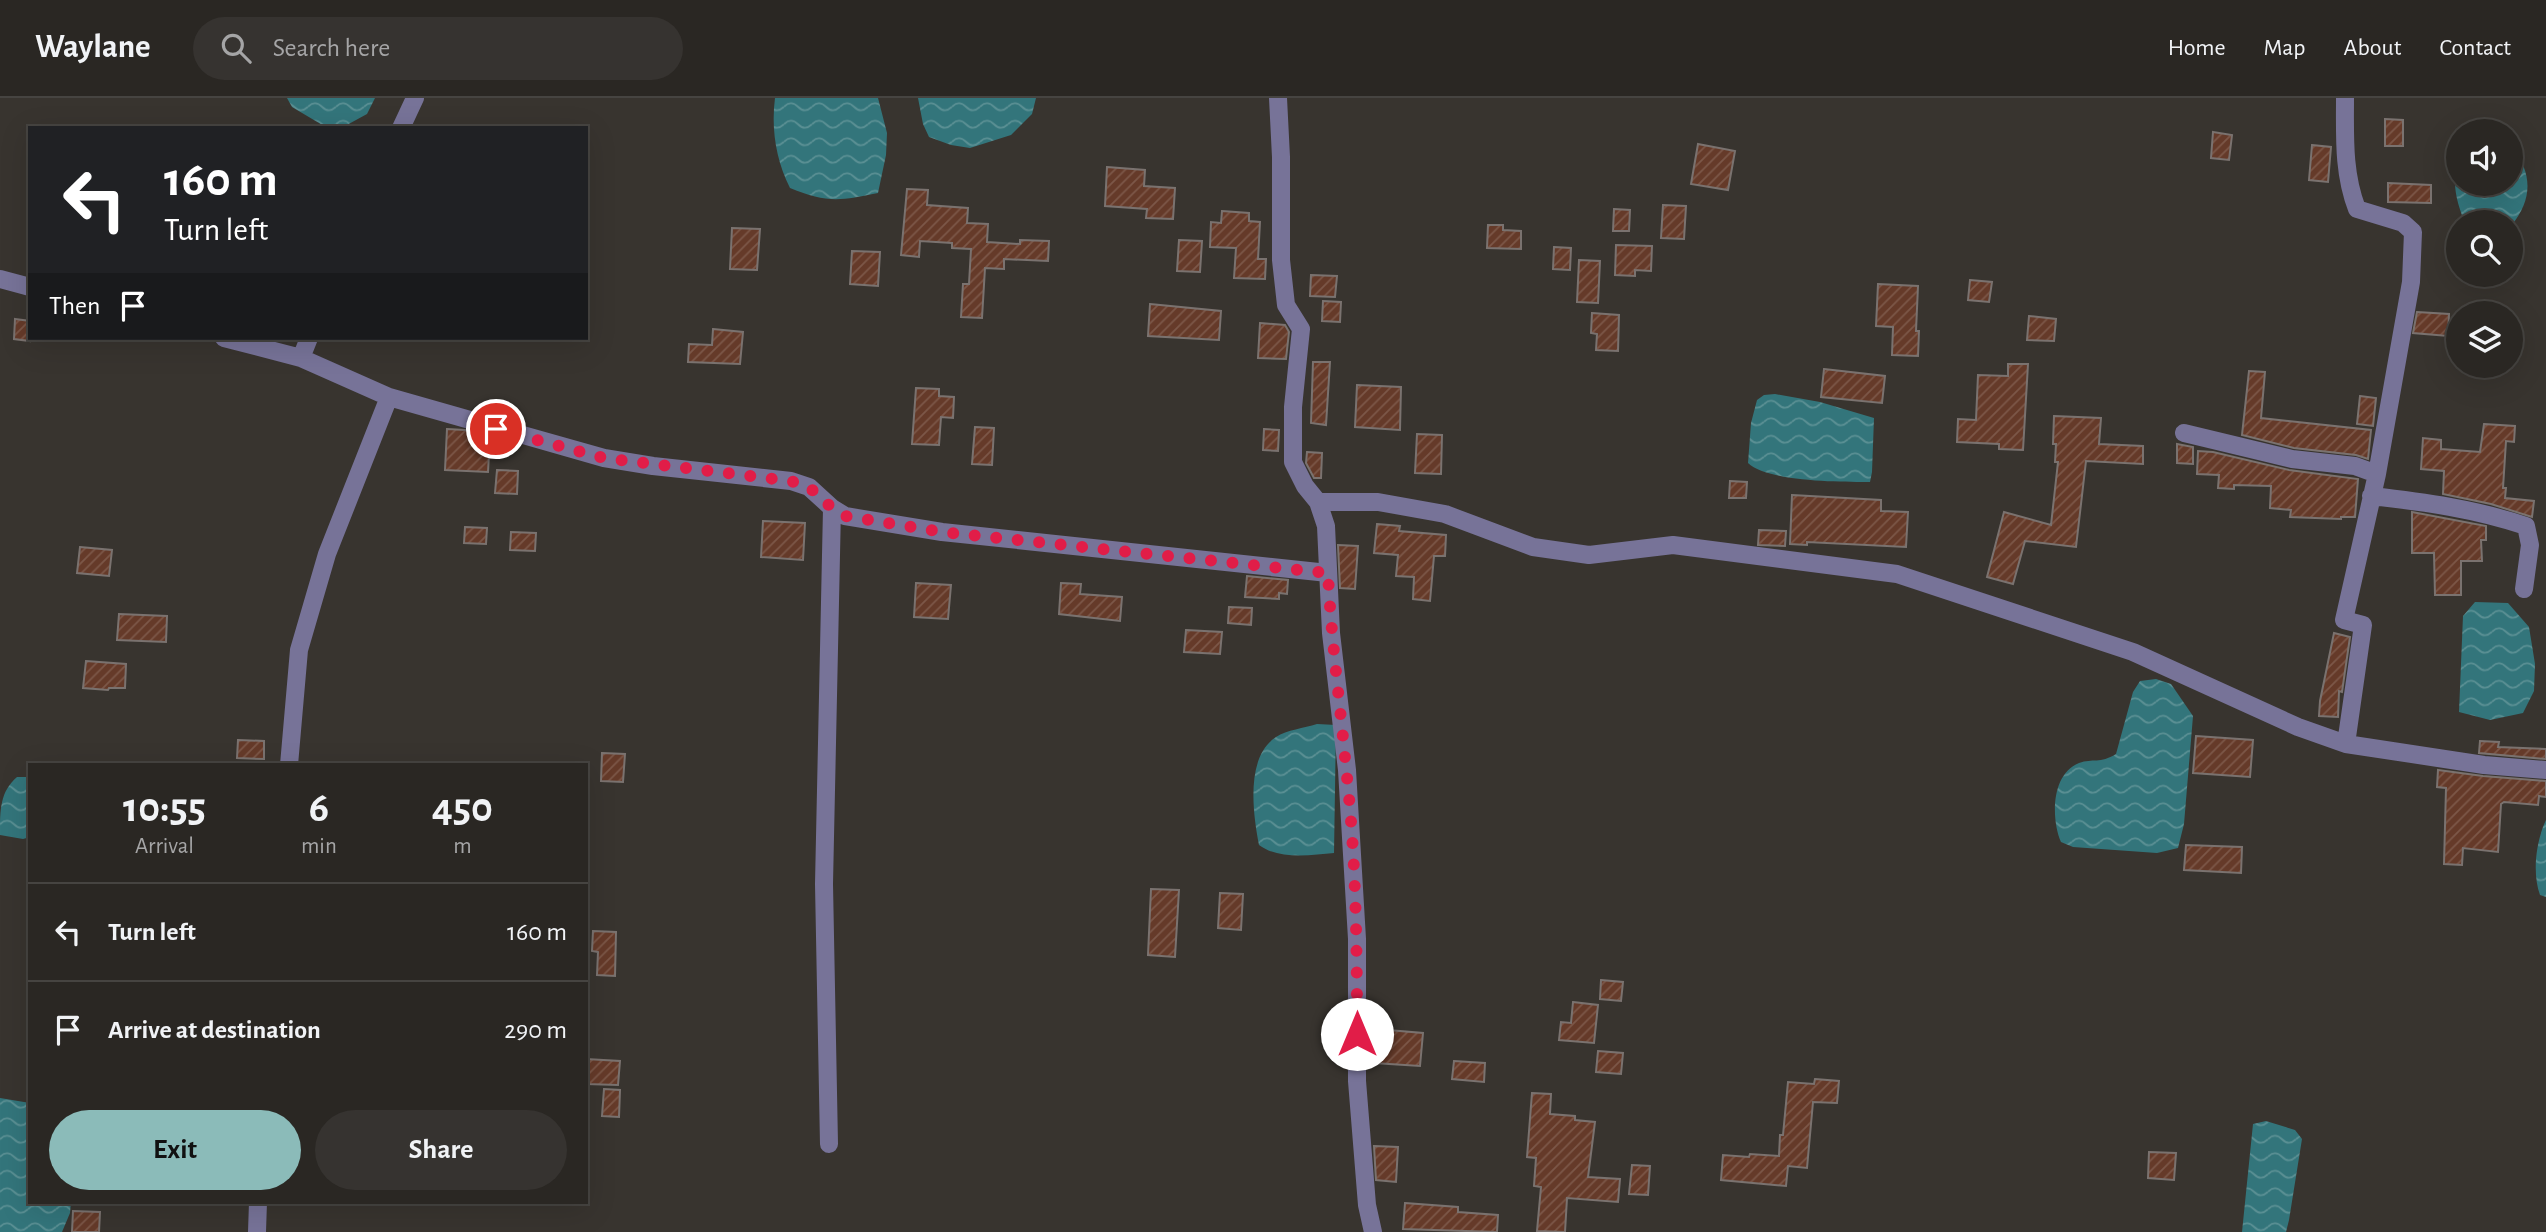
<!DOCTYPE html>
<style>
:root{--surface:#2a2723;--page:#363330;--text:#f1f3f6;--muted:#a5a5a6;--line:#464441;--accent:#8bbbb9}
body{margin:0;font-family:"Alegreya Sans",sans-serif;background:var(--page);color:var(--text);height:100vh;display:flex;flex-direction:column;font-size:26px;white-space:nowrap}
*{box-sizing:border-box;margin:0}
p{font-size:23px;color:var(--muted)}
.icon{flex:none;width:38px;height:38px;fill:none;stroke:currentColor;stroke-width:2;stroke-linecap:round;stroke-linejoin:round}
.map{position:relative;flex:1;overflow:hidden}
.sheet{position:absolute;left:28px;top:665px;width:560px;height:441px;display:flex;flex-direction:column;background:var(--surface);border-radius:0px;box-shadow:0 7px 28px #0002,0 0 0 2px var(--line)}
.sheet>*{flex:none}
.top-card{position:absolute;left:28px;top:28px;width:560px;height:214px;border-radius:0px;box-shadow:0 7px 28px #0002,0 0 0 2px var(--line);background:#202124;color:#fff;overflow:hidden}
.fabs{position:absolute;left:2446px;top:21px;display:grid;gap:14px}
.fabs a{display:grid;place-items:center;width:77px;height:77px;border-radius:50%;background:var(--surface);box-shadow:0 7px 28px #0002,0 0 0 2px var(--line);font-size:35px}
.pin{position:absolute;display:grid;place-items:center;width:60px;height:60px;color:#fff;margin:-30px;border:4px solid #fff;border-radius:50%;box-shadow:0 2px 7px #0007}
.me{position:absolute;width:77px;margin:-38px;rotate:0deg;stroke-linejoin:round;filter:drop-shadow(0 0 5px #0008)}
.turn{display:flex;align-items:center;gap:24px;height:147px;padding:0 21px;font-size:32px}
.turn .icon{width:91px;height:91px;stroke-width:2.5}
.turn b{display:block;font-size:49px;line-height:60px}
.then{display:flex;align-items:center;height:66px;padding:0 21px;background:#0003;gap:14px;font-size:26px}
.eta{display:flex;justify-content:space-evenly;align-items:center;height:119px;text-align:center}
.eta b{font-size:42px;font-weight:600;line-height:49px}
.action{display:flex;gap:14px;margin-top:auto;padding:14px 21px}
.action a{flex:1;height:80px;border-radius:42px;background:var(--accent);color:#111;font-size:28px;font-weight:600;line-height:80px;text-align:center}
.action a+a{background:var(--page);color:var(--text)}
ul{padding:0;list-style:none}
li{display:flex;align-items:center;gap:21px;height:98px;padding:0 21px;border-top:2px solid var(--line)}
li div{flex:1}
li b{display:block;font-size:26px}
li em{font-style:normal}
header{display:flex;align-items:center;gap:42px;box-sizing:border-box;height:98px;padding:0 35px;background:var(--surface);border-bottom:2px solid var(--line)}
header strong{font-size:33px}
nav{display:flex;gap:38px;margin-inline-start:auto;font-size:24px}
.search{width:490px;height:63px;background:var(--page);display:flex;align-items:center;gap:18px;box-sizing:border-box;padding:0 24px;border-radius:38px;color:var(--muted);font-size:26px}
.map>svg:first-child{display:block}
.water{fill:url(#water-waves)}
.building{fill:url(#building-hatch);stroke:#7a726f;stroke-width:2}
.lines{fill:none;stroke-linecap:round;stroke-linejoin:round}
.minor{stroke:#777398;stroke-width:18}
.route{stroke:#e11d48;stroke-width:12;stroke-dasharray:0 21.6}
</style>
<header>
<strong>Waylane</strong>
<div class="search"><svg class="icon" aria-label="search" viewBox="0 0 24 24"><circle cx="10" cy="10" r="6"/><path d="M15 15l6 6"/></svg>Search here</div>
<nav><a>Home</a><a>Map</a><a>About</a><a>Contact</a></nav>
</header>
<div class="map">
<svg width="2546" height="1134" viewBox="0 0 2546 1134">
<defs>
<pattern id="water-waves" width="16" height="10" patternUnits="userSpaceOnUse" patternTransform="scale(1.75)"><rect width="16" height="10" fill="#33757b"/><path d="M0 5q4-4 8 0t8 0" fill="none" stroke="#5b9094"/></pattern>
<pattern id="building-hatch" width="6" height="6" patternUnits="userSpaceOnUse" patternTransform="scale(1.75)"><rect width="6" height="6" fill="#653a29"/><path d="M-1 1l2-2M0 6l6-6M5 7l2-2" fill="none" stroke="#7c5748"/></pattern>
</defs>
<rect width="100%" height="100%" fill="#38342f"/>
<path class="water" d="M287,0h88l-8,16 -22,12h-21l-32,-19z
M775,0h103l9,35 -1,22 -8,38c-38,8 -52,10 -88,-5 -14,-28 -19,-59 -15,-90z
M918,0h118l-4,16 -21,21 -41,13 -19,-3 -22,-8 -6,-13z
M2511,48c22,27 22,53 0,80v-4h-46c-7,-15 -15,-42 -6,-57v19h52z
M1775,296l45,8 54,16 -2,54 -2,10c-29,0 -102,0 -122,-19l3,-40 6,-23 7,-5z
M2475,504l33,1 21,24 6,37 -1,27 -11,22 -33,7 -31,-8 4,-96z
M2156,581l15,5 22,32 -9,108 -6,24 -21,5 -84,-6 -12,-5c-10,-23 -10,-68 18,-79 14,-5 21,1 37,-9l17,-62 7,-11z
M1317,626l19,1 -2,128c-23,2 -55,7 -75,-8 -6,-31 -14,-88 17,-108 11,-7 28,-9 41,-13z
M17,679h13v60l-7,2 -23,-4c0,-26 0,-43 17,-58z
M2546,722v77l-6,-2c-8,-22 -4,-54 6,-75z
M0,1000l30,5v99h41l-1,11 -8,19h-62z
M2266,1023l29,9 7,9 -13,81 -3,12h-44l11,-108z"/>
<path class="building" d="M2385,21l18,1v26h-18z
M2213,34l19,3 -3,25 -18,-2z
M1698,46l37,7 -7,39 -37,-6z
M2312,47l19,2 -3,35 -19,-2z
M1107,69l38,3 -1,16 31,2 -2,31 -27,-1 1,-9 -42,-3z
M2388,85l43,2v18l-43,-1z
M907,91l21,1 -1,15 41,3 -1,15 21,1 -1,18 33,2v-4l29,1 -1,20 -44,-2v10l-19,-1 -3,50 -21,-1 2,-33h6l2,-35 -19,-1v-5l-32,-2 -1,16 -18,-2z
M1663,107l23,1 -2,33 -23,-1z
M1614,111l16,1 -1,21h-16z
M1222,113l27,2v8l11,1 -2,37h8l-1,20 -31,-1 2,-30 -26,-1 1,-25 10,1z
M1488,127h15v5l18,1v18l-34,-1z
M732,130l28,1 -3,41 -27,-1z
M1179,142l23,1 -2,31 -23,-1z
M1616,147l36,1 -1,25 -16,-1v6l-20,-1z
M1554,149l17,1 -1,22 -17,-1z
M852,153l28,1 -2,34 -28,-2z
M1579,162l21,1 -2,42 -21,-1z
M1311,177l26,1 -2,21 -25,-1z
M1970,182l22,2 -3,20 -21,-2z
M1878,186l40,2 -2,45h3l-1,25 -26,-1 1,-28 -17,-1z
M1323,203l18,1 -1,20 -18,-1z
M1150,206l71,7 -2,29 -71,-4z
M2417,214l32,2 -1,22 -35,-3z
M1592,215l27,2 -1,36 -22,-1 1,-16 -6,-1z
M2029,218l27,3 -2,22 -27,-1z
M15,221l15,2v20l-16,-2z
M1260,225l25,2 4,7 -3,27 -28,-1z
M713,231l30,3 -3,32 -52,-2 1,-18 23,1z
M1313,264h17l-4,63 -15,-2z
M2008,266h20l-5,86 -24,-1v-5l-42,-2 1,-23 18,1 2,-45 30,1z
M1824,271l61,7 -3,27 -61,-6z
M2249,273l16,1 -4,46 110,12 -3,29 -12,-4 -62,-7 -52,-13z
M1357,287l44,2 -1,43 -45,-3z
M916,290l23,1v7l15,1 -1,21 -12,-1 -2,28 -27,-1z
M2360,298l16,2 -3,28 -16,-2z
M2054,318l47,2 -2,26 44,2v18l-57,-3 -10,86 -51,-6 -12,43 -26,-7 17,-65 47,13 7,-63h-3l1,-18h-3z
M2484,326l31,2 -1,16 -8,-1 -3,47h3l-1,10 29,3 -2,16 -41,-13 -48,-10 1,-23 -23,-2 2,-31 18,2v9l39,3z
M975,329l19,1 -2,37 -20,-1z
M447,331l18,1 25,7 -2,35 -43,-2z
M1264,331l15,1 -1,21 -15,-1z
M1417,336l25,1 -1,39 -26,-1z
M2177,346l16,3v17l-16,-1z
M2198,353l15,1 76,18 69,9 -3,38h-14v2l-51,-2 1,-7 -21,-2 1,-22 -37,-1v4l-16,-1 1,-13 -22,-1z
M1307,354l15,1 -1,25h-7l-8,-15z
M497,372l21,1 -1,23 -22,-1z
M1730,383l17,1 -1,16h-17z
M1792,397l89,5v11l27,1 -2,35 -99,-5v3l-17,-1z
M2412,414l74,14v14h-5l1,21h-21v34h-26l-1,-42h-22z
M763,423l42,2 -2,37 -42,-3z
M1377,426l23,2 -1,5 47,4 -1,21h-11l-4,45 -17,-2 1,-22 -18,-1 2,-21 -24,-2z
M465,429l22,1 -1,16 -22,-1z
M1759,432l27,1 -1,15 -27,-1z
M511,434l25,1 -1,18 -25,-1z
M1338,447l20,1 -3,43 -15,-1z
M80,449l32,3 -3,26 -32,-3z
M1247,478l41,4 -1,14 -8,-1v6l-34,-2z
M916,485l35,2 -3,34 -34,-2z
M1061,485l20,1 -1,10 42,3 -2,24 -61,-7z
M1229,509l23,1 -1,17 -23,-2z
M119,516l48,2 -1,26 -49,-2z
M1186,532l36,2 -2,22 -36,-2z
M2334,535l16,4 -8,55 -3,-1 -1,26 -19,-1 1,-15z
M86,563l40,3 -1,24h-16l-1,2 -25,-2z
M2196,638l57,4 -3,37 -57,-4z
M238,642l26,1v18l-27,-1z
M2480,643l19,1 -1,5 48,2v10l-67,-6z
M602,655l23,1 -2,28 -22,-1z
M2438,672l45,6 63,5v16l-7,-1 -1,9 -34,-3 -3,2 -3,48 -35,-4 -1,17 -18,-1 2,-76 -9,-1z
M2186,747l56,2 -1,26 -57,-3z
M1151,791l28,1 -4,67 -27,-2z
M1220,795l23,1 -2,36 -23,-2z
M593,833l23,1 -1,44 -18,-1 1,-23 -6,-1z
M1601,882l22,2 -2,19 -21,-2z
M1573,904l25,3 -4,38 -35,-3 2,-18 10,1z
M1376,931l47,4 -3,33 -46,-3z
M1598,953l25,2 -2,21 -25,-2z
M586,961l34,2 -2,24 -32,-1z
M1454,963l31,2 -1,19 -32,-3z
M1815,981l24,2 -2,22 -24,-1 -6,66 -19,-2 -2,20 -65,-6 2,-25 26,2 1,-3 29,2 1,-21h3l5,-53 26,2z
M604,991l16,1 -1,27 -17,-1z
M1532,995l19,1 -1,20 25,2v4l20,2 -7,55 32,2 -2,23 -51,-4 -2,34 -28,-1 4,-44 -7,-1 2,-28 -9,-1z
M1374,1048l24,1 -2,35 -20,-2z
M2149,1054l27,1 -2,27 -26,-2z
M1632,1067l18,1 -2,29 -19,-1z
M1405,1105l53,4v5l40,3 -1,17 -94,-3z
M73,1113l27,1 -1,20h-27z"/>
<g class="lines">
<path class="minor" d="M1278,0l3,59v103l5,45 15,24 -8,78v55l12,24 13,16 8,24 5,107 16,137 10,169v142l10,124 6,27
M2345,0c0,38 -2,75 12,111l46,14 10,9 -2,50 -34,192 -33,146 19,5 -17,119
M401,30l14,-30
M0,181l30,8
M224,240l77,20 88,39 215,61 49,8 138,15 18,6 23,21 13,8 97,16 386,41
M301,260l8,-20
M2184,335l108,26 63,7 22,8
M2371,398c54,6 104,13 155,30l4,19 -6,44
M1318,404h60l67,12 88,33 56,8 84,-10 224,29 236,78 165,75 48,17 138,21 62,5
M289,667l10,-115 28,-96 62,-157
M829,1046l-5,-260 8,-376
M257,1134l1,-30"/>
</g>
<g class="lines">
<path class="route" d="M496,331l108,29 187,23 18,6 23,21 13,8 97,16 386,41c3,65 12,130 18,195 10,88 11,177 11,266"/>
</g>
</svg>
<div class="fabs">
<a><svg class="icon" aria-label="sound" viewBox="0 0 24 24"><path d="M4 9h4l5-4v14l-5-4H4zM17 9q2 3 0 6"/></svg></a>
<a><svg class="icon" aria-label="search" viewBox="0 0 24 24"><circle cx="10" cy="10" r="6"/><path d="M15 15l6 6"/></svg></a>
<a><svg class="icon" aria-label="layers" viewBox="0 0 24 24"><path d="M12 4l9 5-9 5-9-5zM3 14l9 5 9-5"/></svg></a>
</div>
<div class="pin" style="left:496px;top:331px;background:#d93025"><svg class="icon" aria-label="arrive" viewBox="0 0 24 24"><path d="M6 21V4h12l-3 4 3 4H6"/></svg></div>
<svg class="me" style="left:1357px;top:936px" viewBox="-20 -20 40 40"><circle r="19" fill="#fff"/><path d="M0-13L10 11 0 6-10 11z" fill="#e11d48"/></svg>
<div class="top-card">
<div class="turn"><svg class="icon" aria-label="left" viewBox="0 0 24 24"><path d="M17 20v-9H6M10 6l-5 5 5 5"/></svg><div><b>160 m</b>Turn left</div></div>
<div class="then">Then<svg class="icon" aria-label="arrive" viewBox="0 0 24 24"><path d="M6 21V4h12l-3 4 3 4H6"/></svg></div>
</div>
<section class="sheet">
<div class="eta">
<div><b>10:55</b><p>Arrival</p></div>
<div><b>6</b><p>min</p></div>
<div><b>450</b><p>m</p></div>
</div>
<ul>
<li><svg class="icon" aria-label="left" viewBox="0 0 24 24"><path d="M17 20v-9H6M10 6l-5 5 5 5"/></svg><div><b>Turn left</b></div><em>160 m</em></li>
<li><svg class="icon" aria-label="arrive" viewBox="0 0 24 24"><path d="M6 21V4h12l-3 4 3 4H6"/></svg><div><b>Arrive at destination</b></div><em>290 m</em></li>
</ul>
<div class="action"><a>Exit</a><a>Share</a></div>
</section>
</div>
